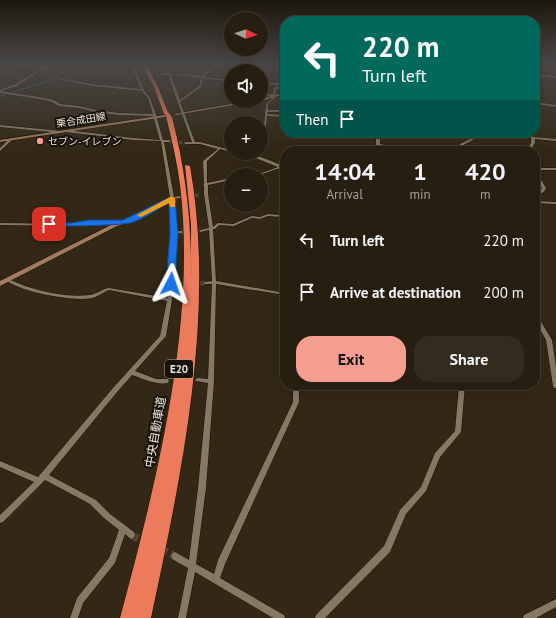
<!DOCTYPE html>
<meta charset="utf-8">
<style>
:root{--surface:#261e10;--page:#322b1e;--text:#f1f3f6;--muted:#a4a29f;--line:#423c30;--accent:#f59d8e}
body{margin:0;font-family:"PT Sans","Noto Sans JP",sans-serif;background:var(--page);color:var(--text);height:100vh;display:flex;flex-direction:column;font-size:15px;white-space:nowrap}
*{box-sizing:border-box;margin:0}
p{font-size:13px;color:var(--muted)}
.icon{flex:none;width:22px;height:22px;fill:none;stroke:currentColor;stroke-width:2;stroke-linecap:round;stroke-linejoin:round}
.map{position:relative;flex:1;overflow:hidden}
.drawer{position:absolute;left:280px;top:146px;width:260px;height:244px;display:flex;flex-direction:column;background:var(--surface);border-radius:16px;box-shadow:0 4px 16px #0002,0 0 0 1px var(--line)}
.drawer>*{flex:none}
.top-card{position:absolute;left:280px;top:16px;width:260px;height:122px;border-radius:16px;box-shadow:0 4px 16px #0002,0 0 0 1px var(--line);background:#00695c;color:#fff;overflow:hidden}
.needle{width:26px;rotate:94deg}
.buttons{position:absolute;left:224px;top:12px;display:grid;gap:8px}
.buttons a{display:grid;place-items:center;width:44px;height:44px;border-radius:50%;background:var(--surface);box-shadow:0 4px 16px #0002,0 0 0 1px var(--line);font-size:20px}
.pin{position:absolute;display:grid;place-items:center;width:34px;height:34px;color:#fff;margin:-17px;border-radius:8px;box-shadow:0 2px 6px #0006}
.me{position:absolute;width:44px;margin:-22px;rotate:4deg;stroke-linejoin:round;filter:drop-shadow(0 0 3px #0008)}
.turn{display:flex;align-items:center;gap:14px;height:84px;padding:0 16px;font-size:18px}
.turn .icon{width:52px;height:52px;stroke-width:2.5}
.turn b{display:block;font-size:28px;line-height:34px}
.then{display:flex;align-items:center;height:38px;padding:0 16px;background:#0003;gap:8px;font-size:15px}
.eta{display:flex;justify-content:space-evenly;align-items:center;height:68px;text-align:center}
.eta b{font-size:24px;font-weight:800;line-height:28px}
.cta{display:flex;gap:8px;margin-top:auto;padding:8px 16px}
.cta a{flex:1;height:46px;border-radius:16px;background:var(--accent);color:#111;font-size:16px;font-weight:800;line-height:46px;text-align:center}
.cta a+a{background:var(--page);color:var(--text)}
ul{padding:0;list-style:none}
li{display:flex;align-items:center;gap:12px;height:52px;padding:0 16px}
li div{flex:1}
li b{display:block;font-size:15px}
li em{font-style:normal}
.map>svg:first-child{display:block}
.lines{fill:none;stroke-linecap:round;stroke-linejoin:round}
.stream{stroke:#2a7691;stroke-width:1}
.street-tunnel-far3{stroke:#4f4534;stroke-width:2.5;stroke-dasharray:2.5 1.5;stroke-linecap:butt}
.street-tunnel-far2{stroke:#4f4534;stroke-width:3.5;stroke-dasharray:3.5 1.5;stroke-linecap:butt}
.street-tunnel-far1{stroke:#4f4534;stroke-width:4.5;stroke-dasharray:4.5 2;stroke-linecap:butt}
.street-tunnel{stroke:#4f4534;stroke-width:8;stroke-dasharray:8 3.5;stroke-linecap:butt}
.street-casing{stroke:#1a1101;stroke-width:1}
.secondary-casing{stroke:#1a1101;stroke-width:1}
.highway-casing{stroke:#1a1101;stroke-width:1}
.street{fill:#857964;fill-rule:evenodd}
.secondary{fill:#a47a62;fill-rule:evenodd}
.highway{fill:#ec7b5c;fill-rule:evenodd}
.highway-bridge-casing{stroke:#1a1101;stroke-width:5;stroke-linecap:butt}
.highway-bridge{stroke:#ec7b5c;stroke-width:4.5}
.route{fill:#1a73e8;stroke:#114b97}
.slow{fill:#f59e0b}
.poi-dot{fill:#f59d8e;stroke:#17120a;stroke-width:1.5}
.labels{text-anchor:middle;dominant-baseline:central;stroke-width:4;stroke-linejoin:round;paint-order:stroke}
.far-street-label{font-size:10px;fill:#eee7db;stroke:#17120a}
.far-poi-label{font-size:10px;fill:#eee7db;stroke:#17120a;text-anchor:start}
.shield{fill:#17120a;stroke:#aea79c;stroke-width:1}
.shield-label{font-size:11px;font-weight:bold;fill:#eee7db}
.street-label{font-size:12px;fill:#eee7db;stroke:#17120a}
</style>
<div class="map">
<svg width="556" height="618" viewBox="0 0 556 618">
<rect width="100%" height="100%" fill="#332816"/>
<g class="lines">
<path class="stream" d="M0,96l52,-16 26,-17"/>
<path class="street-tunnel-far3" d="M140,74h24"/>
<path class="street-tunnel-far2" d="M169,141l17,2
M180,197l20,-2"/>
<path class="street-tunnel-far1" d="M181,232l20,-1
M181,284l24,-1"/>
<path class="street-tunnel" d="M131,535l14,7
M160,549l15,7"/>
<g class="street-casing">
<path id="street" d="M0,63h7l36,4 7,-4h3l-7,5 21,1 -1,1 -22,-1 -27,17 -16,5 38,6 15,3 6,4 19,2 17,4 23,3 34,1 -5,-16 -6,-7 -50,-5 -35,-7 1,-1 34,6 49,5 -6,-15 -63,-7 6,-4h3l-6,4 59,6 -4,-10h2l5,10 4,1h-4l7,16 6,8 6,17 7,25h6l2,1 -2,1h-5l10,55 5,-1 2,1 -1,1 -6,1 2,32h5l2,1 -1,1 -6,1 -3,49h8l2,1 -2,1h-8l-1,15 -6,36 -31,35 21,8h12l1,2 -1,2c-13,2 -24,-4 -36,-8l-15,17 -68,83 47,25 14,14 24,18 1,3 -1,3 -3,1 -6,-5 -10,29 -32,40 -5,15h-8l7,-20 32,-40 10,-28 -15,-12 -14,-14 -45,-24 -42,42 -3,1v-8l34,-33 -34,-15v-6l38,16 75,-89 47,-52 7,-35 -58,-11c-6,2 -11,7 -17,8 -18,4 -72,-6 -86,-18l2,-1c6,2 11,5 17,7 18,6 46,12 64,9 7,0 12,-6 20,-7l59,10 4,-65 -2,-35 -9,-57 -28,-1 -67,-8 -2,-1 2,-1 67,8 27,2 -7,-24 -34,-1 -23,-3 -17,-4 -20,-2 -7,-4 -13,-3 -39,-6v-3l15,-6 26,-15z
M157,63h2l11,11h16l16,2 2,-3 15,-10h2l-15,12 -2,2 27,3v2l-28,-4 -2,9 -21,15 15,40h5l31,8v2l-11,-3 -13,12v22l24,-5v2l-23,5v9l5,33 5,-4 15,1 19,-8 8,1 8,-3 12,1 5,-3v3l-4,2 -13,-1 -8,3 -8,-1 -18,8 -15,-1 -4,4h-2l3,52 69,12v2l-69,-11 -2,97 -8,107 -10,76 18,10 4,-14 75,-158v-17h6v17l-74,162 -5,14 64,37 1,3h-12l-78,-46 -9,46h-8l10,-50 -16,-9 -1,-3 1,-3 3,-1 14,8 9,-72 10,-105 -12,-2 -1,-1 1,-1 2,-1 10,1 4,-95h-7l-2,-1 2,-1 7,-1 -3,-51 -8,2 -2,-1 1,-1 9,-2 -5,-34v-8l-1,-1 1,-1 -1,-23 15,-12 -18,-5h-15l-1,-1 2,-1h6l-24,-67h-5v-2h4zM171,75l15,1 15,2 -2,8 -19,14z
M260,63h11l12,3 2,4v4l-1,-1 -3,-7z
M535,74l21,2v2l-21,-2z
M284,77h1v2l-8,8 8,1v2l-9,-1 -1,9 -7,6v6h17v2h-17l-1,2 18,1v2l-18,-1 -1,10 -2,4 4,6 -6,8h-1v-3l3,-5 -2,-6 2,-4 2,-22 7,-6v-2h-12v-2h12l1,-6 3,-3 -16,-1v-2l17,1z
M535,102l21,3v2l-21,-3z
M0,125l61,6 2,1 -2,1 -61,-6z
M376,133h4v11l33,6 2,1h-8l-28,-5 -3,5h-4l4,-6z
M448,133c9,0 18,2 27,2 3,0 6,-2 10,-2l-23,13 -2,5h-4l4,-7 14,-7 -24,-3z
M523,133h4l7,4 22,2v2l-21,-2v4l-5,8h-4l5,-8v-5z
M9,139l3,1 -12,11v-3z
M239,153c16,0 32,8 46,14v2c-8,-3 -19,6 -29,6l22,-8 -20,-8z
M535,168h21v2h-21z
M535,172l2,1 9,15 -2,4 -9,4v-2l6,-4 1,-2 -7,-12z
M535,201l21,1v2l-21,-1z
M89,221h34l2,1 -2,1h-34l-18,3 -71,-1v-2l71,1z
M535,314l2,1 15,25 4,27v21h-2l-1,-2 -7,-46 -11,-20z
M459,385h6l-4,47 -21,25 -14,34 -20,23 -16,38 -65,66h-10l1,-3 68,-69 16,-36 21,-23 14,-34 20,-22z
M556,599v8l-20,11h-13l1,-3z"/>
</g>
<g class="secondary-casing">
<path id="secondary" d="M535,63h4l-2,1z
M285,92v2l-23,7h-1v-2z
M248,101h9l-81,14 -2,-1z
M164,115l2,1 -1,1 -165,25v-2z
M172,196l3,2 -1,1 -43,23 -14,4 -117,60v-5l113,-57 14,-4z"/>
</g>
<g class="highway-casing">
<path id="highway" d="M141,63h4l13,24 11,28 -5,-1 -10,-27z
M169,115l3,2c14,55 20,107 19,164v-56l-6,-60 5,1c26,148 -8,306 -39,452h-31c36,-134 77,-294 60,-433 -3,-23 -8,-45 -14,-68z"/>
</g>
<use href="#street" class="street"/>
<use href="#secondary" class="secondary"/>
<use href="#highway" class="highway"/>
<g class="highway-bridge-casing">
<path id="highway-bridge" d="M167,114l2,3"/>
</g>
<use href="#highway-bridge" class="highway-bridge"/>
</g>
<linearGradient id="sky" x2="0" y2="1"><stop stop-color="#1c160c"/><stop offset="0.42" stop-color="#4a4847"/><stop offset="1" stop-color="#4a4847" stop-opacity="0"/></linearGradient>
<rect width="556" height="150" fill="url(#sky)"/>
<path class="route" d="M172,196l3,2 3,35 -3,51 -4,3 -5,-3 4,-51 -1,-30c-12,6 -25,16 -39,20 -8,2 -79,5 -84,1l3,-2 22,1 18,-3h34z"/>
<path class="slow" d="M172,196l3,2v9h-5l-1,-4 -26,13 -3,1 -3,-2z"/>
<circle class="poi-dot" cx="40" cy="141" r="4"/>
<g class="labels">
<g class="far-street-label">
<text transform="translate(81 120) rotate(-9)">栗合成田線</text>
</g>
<g class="far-poi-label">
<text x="48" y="141">セブン-イレブン</text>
</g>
<rect class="shield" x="165" y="360" width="28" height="18" rx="3"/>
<g class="shield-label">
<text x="179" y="369">E20</text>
</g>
<g class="street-label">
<text transform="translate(155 432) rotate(-80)">中央自動車道</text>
</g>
</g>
</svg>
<div class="buttons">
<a><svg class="needle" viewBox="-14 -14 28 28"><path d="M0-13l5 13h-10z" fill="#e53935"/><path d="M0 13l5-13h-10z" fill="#a4a29f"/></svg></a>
<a><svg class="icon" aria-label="sound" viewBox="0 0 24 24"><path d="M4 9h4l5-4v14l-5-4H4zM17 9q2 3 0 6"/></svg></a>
<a>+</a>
<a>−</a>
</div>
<div class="pin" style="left:49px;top:224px;background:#d93025"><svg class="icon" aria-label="arrive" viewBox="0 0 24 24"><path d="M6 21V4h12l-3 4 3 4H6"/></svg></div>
<svg class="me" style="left:171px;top:284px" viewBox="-20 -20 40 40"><path d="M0-17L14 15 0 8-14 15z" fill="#1a73e8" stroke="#fff" stroke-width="4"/></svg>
<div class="top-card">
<div class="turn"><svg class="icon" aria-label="left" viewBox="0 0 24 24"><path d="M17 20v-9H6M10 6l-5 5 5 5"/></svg><div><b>220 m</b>Turn left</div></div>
<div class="then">Then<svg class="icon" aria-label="arrive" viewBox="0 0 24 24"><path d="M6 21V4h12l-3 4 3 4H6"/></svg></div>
</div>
<section class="drawer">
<div class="eta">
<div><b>14:04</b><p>Arrival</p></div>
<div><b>1</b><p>min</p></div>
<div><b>420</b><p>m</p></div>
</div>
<ul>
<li><svg class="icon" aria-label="left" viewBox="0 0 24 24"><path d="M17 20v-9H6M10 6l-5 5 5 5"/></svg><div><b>Turn left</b></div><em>220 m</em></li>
<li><svg class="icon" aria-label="arrive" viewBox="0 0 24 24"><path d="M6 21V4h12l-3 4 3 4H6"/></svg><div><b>Arrive at destination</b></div><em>200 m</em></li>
</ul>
<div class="cta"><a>Exit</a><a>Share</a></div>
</section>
</div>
